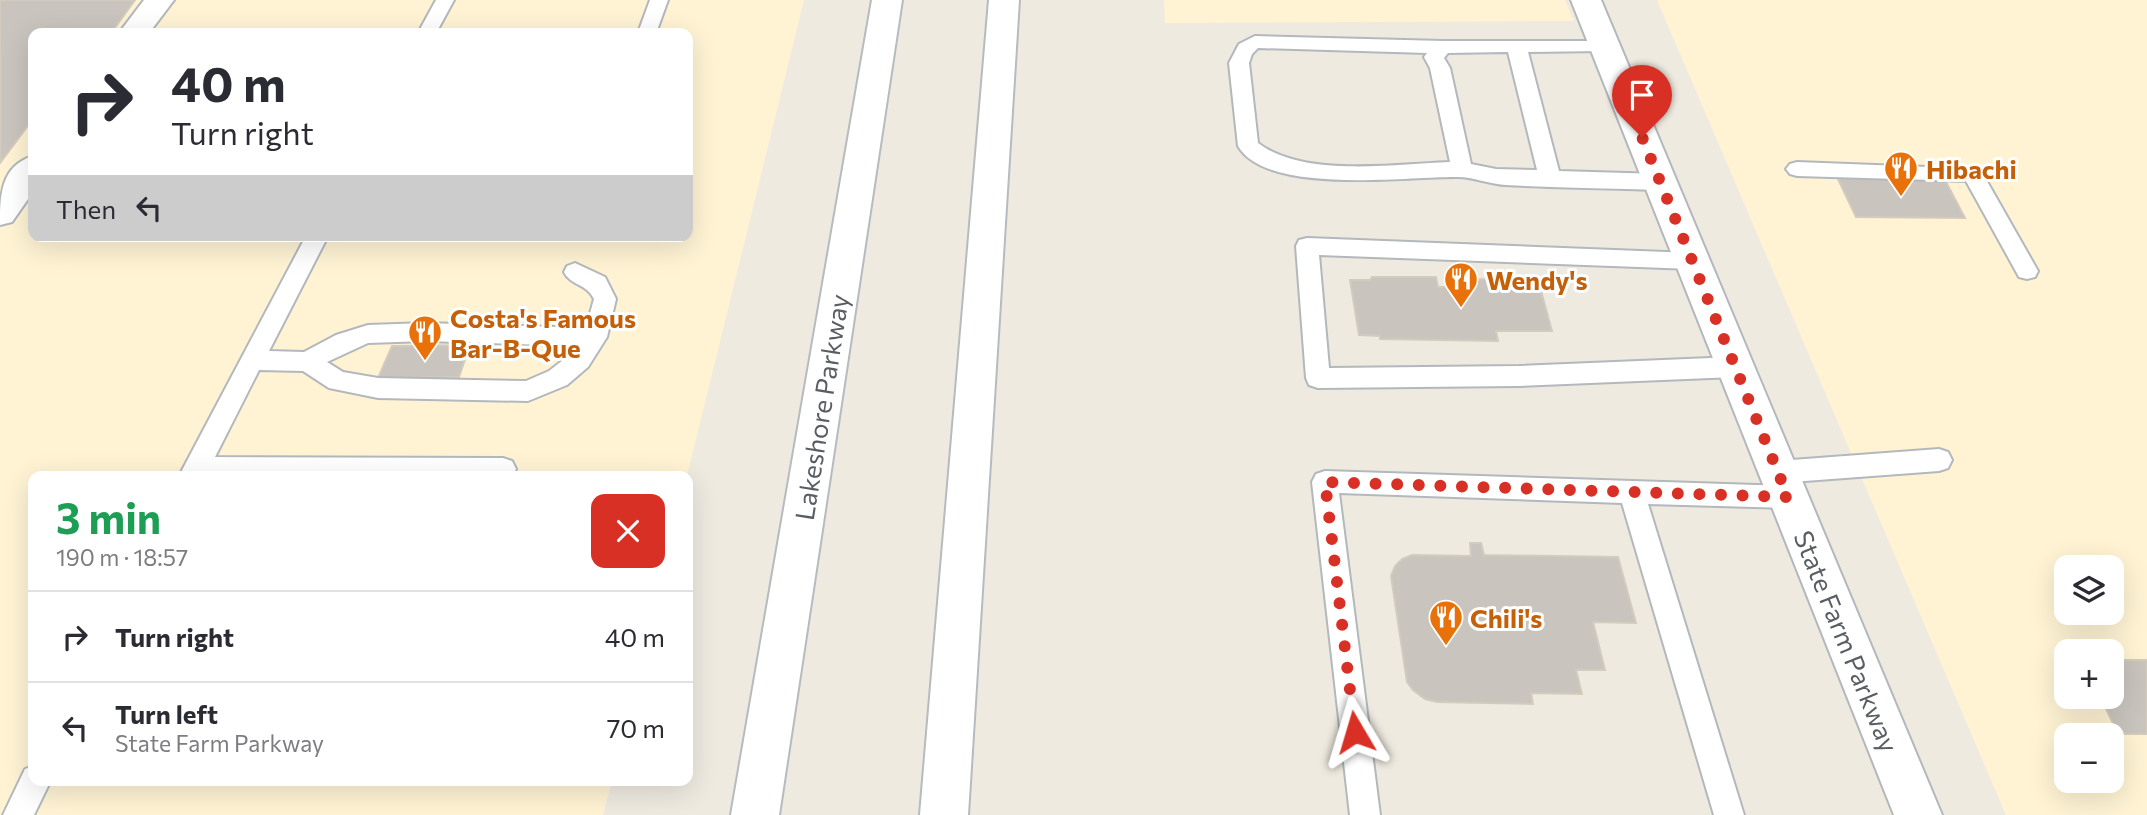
<!DOCTYPE html>
<meta charset="utf-8">
<style>
:root{--surface:#fff;--page:#f7f7f7;--text:#2b2b33;--muted:#7c7c81;--line:#e1e1e2}
body{margin:0;font-family:Commissioner,sans-serif;background:var(--page);color:var(--text);height:100vh;display:flex;flex-direction:column;font-size:26px;white-space:nowrap}
*{box-sizing:border-box;margin:0}
p{font-size:23px;color:var(--muted)}
.icon{flex:none;width:38px;height:38px;fill:none;stroke:currentColor;stroke-width:2;stroke-linecap:round;stroke-linejoin:round}
.map{position:relative;flex:1;overflow:hidden}
.sheet{position:absolute;left:28px;top:471px;width:665px;height:315px;display:flex;flex-direction:column;background:var(--surface);border-radius:14px;box-shadow:0 7px 28px #0002}
.sheet>*{flex:none}
.top-card{position:absolute;left:28px;top:28px;width:665px;height:214px;border-radius:14px;box-shadow:0 7px 28px #0002;background:#fff;color:var(--text);overflow:hidden}
.controls{position:absolute;left:2054px;top:555px;display:grid;gap:14px}
.controls a{display:grid;place-items:center;width:70px;height:70px;border-radius:14px;background:var(--surface);box-shadow:0 7px 28px #0002;font-size:35px}
.pin{position:absolute;display:grid;place-items:center;width:60px;height:60px;color:#fff;margin:-72px -30px;border-radius:50% 50% 50% 0;rotate:-45deg;box-shadow:0 0 7px #0007}
.pin .icon{rotate:45deg}
.me{position:absolute;width:77px;margin:-38px;rotate:353deg;stroke-linejoin:round;filter:drop-shadow(0 0 5px #0008)}
.turn{display:flex;align-items:center;gap:24px;height:147px;padding:0 28px;font-size:32px}
.turn .icon{width:91px;height:91px;stroke-width:2.5}
.turn b{display:block;font-size:49px;line-height:60px}
.then{display:flex;align-items:center;height:66px;padding:0 28px;background:#0003;gap:14px;font-size:26px}
.round{display:grid;place-items:center;flex:none;width:74px;height:74px;border-radius:14px;background:var(--page)}
.summary{display:flex;align-items:center;justify-content:space-between;height:119px;padding:0 28px}
h1{font-size:42px;font-weight:700;line-height:52px;color:#1e9e55}
ul{padding:0;list-style:none}
li{display:flex;align-items:center;gap:21px;height:91px;padding:0 28px;border-top:2px solid var(--line)}
li div{flex:1}
li b{display:block;font-size:26px}
li em{font-style:normal}
.map>svg:first-child{display:block}
.commercial{fill:#fff3d4;fill-rule:evenodd}
.building{fill:#c9c4bd;stroke:#d3cbbe;stroke-width:2}
.lines{fill:none;stroke-linecap:round;stroke-linejoin:round}
.lane-casing{stroke:#b3b8bc;stroke-width:4}
.street-casing{stroke:#b3b8bc;stroke-width:4}
.secondary-casing{stroke:#b6bbc1;stroke-width:4}
.lane{fill:#fff;fill-rule:evenodd}
.street{fill:#fff;fill-rule:evenodd}
.secondary{fill:#fff;fill-rule:evenodd}
.route{stroke:#d93025;stroke-width:12;stroke-dasharray:0 21.6}
.labels{text-anchor:middle;dominant-baseline:central;stroke-width:6;stroke-linejoin:round;paint-order:stroke}
.food-label{font-size:26px;font-weight:bold;fill:#c56008;stroke:#fff;text-anchor:start}
.street-label{font-size:26px;fill:#595e63;stroke:#fff}
</style>
<div class="map">
<svg width="2147" height="815" viewBox="0 0 2147 815">
<rect width="100%" height="100%" fill="#eeeae0"/>
<path class="commercial" d="M0,0h804l-117,476h-654v304l579,1 -9,34h-603zM33,33h655v203h-655z
M1164,0h401l9,21 -409,2z
M1657,0h490v815h-141zM2067,567h45v45h-45zM2067,651h45v45h-45zM2067,735h45v45h-45z"/>
<path class="building" d="M0,0h135l-21,29 -8,4h-73v86l-33,44z
M1837,177l108,3 20,38 -109,-1z
M1372,277h64l2,10h19l-1,-8 82,1 14,51h-56l2,10 -118,-2v-3l-21,-1 -9,-55h20z
M470,345l-11,32 -81,1 14,-32z
M1470,543h11l3,12 134,2 18,66 -43,-1 12,48h-29l6,24 -51,-1 2,11 -96,-2 -12,-3 -12,-9 -6,-8 -16,-106 4,-10 7,-7 10,-4 59,1z
M2112,660h35v74h-29l-18,-38h12z"/>
<g class="lines">
<g class="lane-casing">
<path id="lane" d="M436,0h18l-18,33h-18z
M650,0h18l-12,33h-18z
M1255,36l188,5h169l3,4 -3,4 -7,2 -77,1 31,119 101,3 8,3 3,5 -3,5 -8,3c-51,-2 -103,-2 -155,-5 -16,-1 -32,-8 -47,-8 -50,-1 -191,19 -220,-31l-9,-83 10,-19zM1258,48l169,5 -3,4 6,11 20,94c-55,2 -146,16 -192,-19l-9,-80 3,-9zM1508,52l29,118 -41,-1 -25,-5 -21,-96 -6,-10 4,-5z
M1797,162l183,7 58,102 -3,6 -8,2 -8,-2 -53,-96 -169,-5 -7,-2 -4,-5 4,-5z
M306,236h22l-59,115 35,1 32,-17 32,-10 58,-2 160,5 8,-29c-8,-16 -23,-13 -30,-27l3,-6 8,-3 30,14 11,22 -9,38 -19,30 -21,18 -39,16 -150,-3 -49,-10 -26,-17 -44,-1 -44,87 288,1 9,3 4,8 -3,7h-334zM426,341l151,5 -5,7 -23,18 -23,10 -148,-3 -35,-6 -16,-10 41,-19z
M1307,238l385,15 8,2 3,6 -3,6 -8,2 -373,-14 10,113 190,-2 216,-9 8,3 4,7 -4,7 -8,3 -216,9 -201,2 -9,-3 -3,-7 -10,-132 3,-6z
M1939,449l9,3 4,8 -4,8 -9,3 -161,12 -9,-3 -4,-8 4,-8 9,-3z
M1325,471l463,15 9,3 4,8 -4,8 -9,3 -140,-4 96,311h-30l-92,-312 -283,-10 41,322h-30l-38,-333 4,-8z
M33,766v14h18l-17,35h-31l22,-46z"/>
</g>
<g class="street-casing">
<path id="street" d="M144,0h30l-25,33h-30z
M1571,0h30l341,815h-48z
M33,156v36l-21,30 -12,3c0,-28 0,-59 33,-69z"/>
</g>
<g class="secondary-casing">
<path id="secondary" d="M872,0h30l-123,815h-48z
M989,0h30l-51,815h-48z"/>
</g>
<use href="#lane" class="lane"/>
<use href="#street" class="street"/>
<use href="#secondary" class="secondary"/>
</g>
<g class="lines">
<path class="route" d="M1355,732l-30,-250 463,15 -146,-360"/>
</g>
<defs>
<g id="restaurant-pin" transform="scale(1.75)"><path d="M0 17L-7.5 6A9.5 9.5 0 1 1 7.5 6Z" fill="#e8710a" stroke="#fff"/><path d="M-5-6h1v4h1v-4h1v4h1v-4h1v5L-1.5 .5V6h-2V.5L-5-1ZM5-6V6H3V1.5H1.5Q1.5-4 5-6Z" fill="#fff"/></g>
</defs>
<g fill-rule="evenodd">
<use href="#restaurant-pin" x="1901" y="168"/>
<use href="#restaurant-pin" x="1461" y="279"/>
<use href="#restaurant-pin" x="425" y="332"/>
<use href="#restaurant-pin" x="1446" y="617"/>
</g>
<g class="labels">
<g class="food-label">
<text x="1926" y="168">Hibachi</text>
<text x="1486" y="279">Wendy's</text>
<text x="450" y="317">Costa's Famous<tspan x="450" dy="30">Bar-B-Que</tspan></text>
<text x="1470" y="617">Chili's</text>
</g>
<g class="street-label">
<text transform="translate(821 407) rotate(-81)">Lakeshore Parkway</text>
<text transform="translate(1847 641) rotate(68)">State Farm Parkway</text>
</g>
</g>
</svg>
<div class="controls">
<a><svg class="icon" aria-label="layers" viewBox="0 0 24 24"><path d="M12 4l9 5-9 5-9-5zM3 14l9 5 9-5"/></svg></a>
<a>+</a>
<a>−</a>
</div>
<div class="pin" style="left:1642px;top:137px;background:#d93025"><svg class="icon" aria-label="arrive" viewBox="0 0 24 24"><path d="M6 21V4h12l-3 4 3 4H6"/></svg></div>
<svg class="me" style="left:1355px;top:732px" viewBox="-20 -20 40 40"><path d="M0-17L14 15 0 8-14 15z" fill="#d93025" stroke="#fff" stroke-width="4"/></svg>
<div class="top-card">
<div class="turn"><svg class="icon" aria-label="right" viewBox="0 0 24 24"><path d="M7 20v-9h11M14 6l5 5-5 5"/></svg><div><b>40 m</b>Turn right</div></div>
<div class="then">Then<svg class="icon" aria-label="left" viewBox="0 0 24 24"><path d="M17 20v-9H6M10 6l-5 5 5 5"/></svg></div>
</div>
<section class="sheet">
<div class="summary"><div><h1>3 min</h1><p>190 m · 18:57</p></div><a class="round" style="background:#d93025;color:#fff"><svg class="icon" aria-label="close" viewBox="0 0 24 24"><path d="M6 6l12 12M18 6L6 18"/></svg></a></div>
<ul>
<li><svg class="icon" aria-label="right" viewBox="0 0 24 24"><path d="M7 20v-9h11M14 6l5 5-5 5"/></svg><div><b>Turn right</b></div><em>40 m</em></li>
<li><svg class="icon" aria-label="left" viewBox="0 0 24 24"><path d="M17 20v-9H6M10 6l-5 5 5 5"/></svg><div><b>Turn left</b><p>State Farm Parkway</p></div><em>70 m</em></li>
</ul>
</section>
</div>
